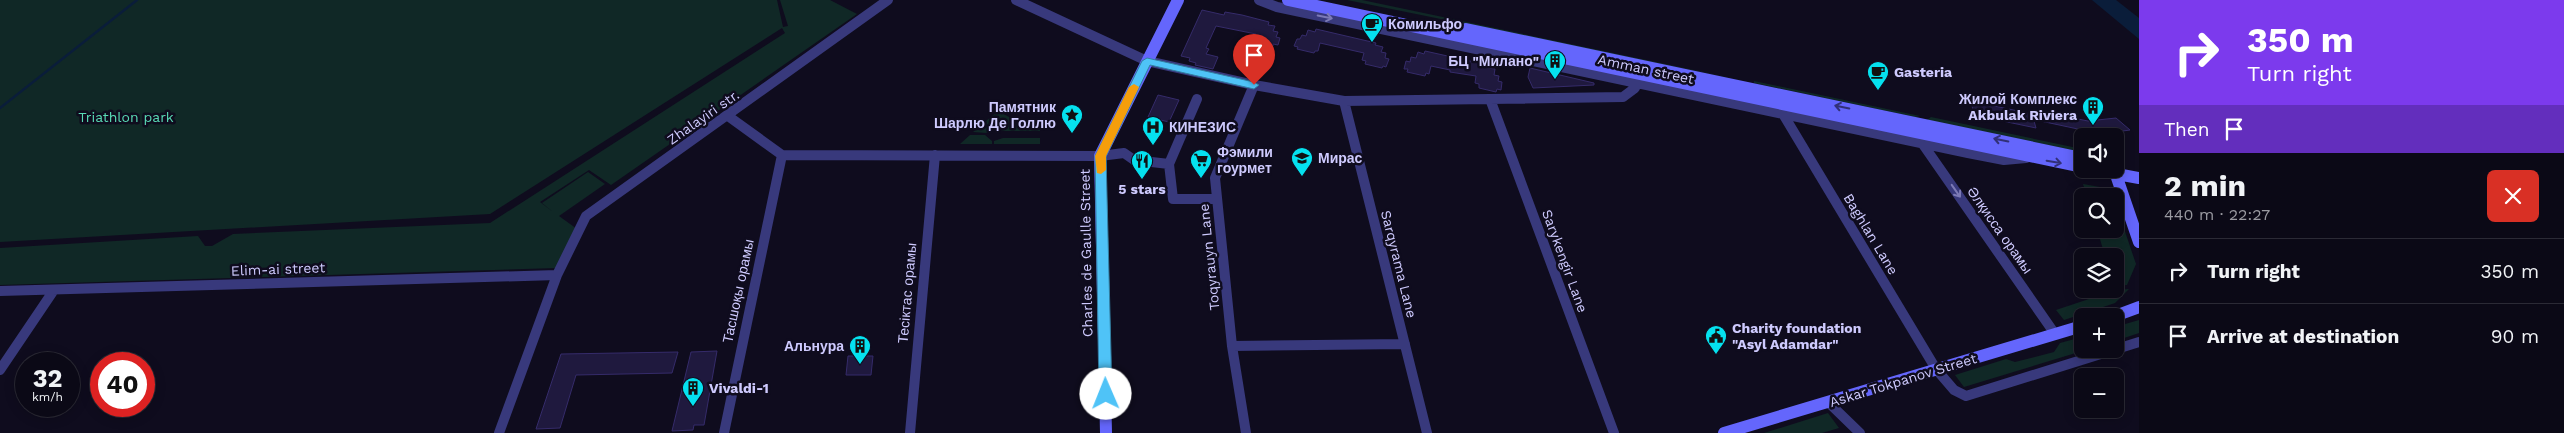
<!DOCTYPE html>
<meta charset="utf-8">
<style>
:root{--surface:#0b0916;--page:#14121f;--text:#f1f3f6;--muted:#9a9aa1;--line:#2b2a35}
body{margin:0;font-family:"Work Sans",sans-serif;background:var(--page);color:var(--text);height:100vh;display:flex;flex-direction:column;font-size:19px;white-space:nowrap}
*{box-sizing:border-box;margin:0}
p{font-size:16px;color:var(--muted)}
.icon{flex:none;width:28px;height:28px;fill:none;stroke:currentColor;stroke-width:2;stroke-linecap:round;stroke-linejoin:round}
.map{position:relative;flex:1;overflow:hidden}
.drawer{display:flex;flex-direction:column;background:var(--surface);width:425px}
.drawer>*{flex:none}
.hud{background:#7c3aed;color:#fff;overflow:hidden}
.controls{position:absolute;left:2074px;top:128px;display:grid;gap:10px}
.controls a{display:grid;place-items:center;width:50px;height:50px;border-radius:8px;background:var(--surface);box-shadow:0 2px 12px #0003,0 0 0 1px var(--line);font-size:25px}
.speed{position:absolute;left:15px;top:352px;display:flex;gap:10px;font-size:25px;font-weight:700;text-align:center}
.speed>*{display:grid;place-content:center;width:65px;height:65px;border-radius:50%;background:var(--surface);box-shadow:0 2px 12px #0003,0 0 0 1px var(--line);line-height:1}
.speed small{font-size:12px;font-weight:400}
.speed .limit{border:8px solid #d22;background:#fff;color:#111}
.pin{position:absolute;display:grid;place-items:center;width:42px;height:42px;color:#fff;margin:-51px -21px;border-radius:50% 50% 50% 0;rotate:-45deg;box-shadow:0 0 5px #0007}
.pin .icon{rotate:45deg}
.me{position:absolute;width:55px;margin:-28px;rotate:359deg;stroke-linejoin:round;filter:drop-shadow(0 0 4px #0008)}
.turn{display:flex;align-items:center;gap:18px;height:105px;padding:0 25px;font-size:22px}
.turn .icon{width:65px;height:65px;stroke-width:2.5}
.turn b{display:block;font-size:35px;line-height:42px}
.then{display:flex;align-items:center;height:48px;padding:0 25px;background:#0003;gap:10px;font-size:19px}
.round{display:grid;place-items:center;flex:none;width:52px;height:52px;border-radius:8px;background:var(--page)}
.head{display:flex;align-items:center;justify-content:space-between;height:85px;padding:0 25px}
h1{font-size:30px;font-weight:700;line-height:38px}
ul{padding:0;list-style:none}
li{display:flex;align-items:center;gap:15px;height:65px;padding:0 25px;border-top:1px solid var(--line)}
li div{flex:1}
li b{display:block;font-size:19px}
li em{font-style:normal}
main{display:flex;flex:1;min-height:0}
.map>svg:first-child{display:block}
.green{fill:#102826}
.water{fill:#0a1d3a}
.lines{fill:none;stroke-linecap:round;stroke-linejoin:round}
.stream{stroke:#0a1d3a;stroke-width:2.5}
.building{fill:#1f193e;stroke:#352b6a}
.street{stroke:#38397c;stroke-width:10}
.secondary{stroke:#6466fc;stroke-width:12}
.oneway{stroke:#7c7ab6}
.oneway2{stroke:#313077}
.route{fill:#4fc3f7;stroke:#337fa1}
.slow{fill:#f59e0b}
.labels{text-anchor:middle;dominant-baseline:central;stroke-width:5;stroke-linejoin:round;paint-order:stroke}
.poi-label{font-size:14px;font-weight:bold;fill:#cecafe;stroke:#0f0c1e;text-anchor:start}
.street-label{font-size:14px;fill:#cecafe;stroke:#0f0c1e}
.park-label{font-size:14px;fill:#59dbb5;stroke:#0f0c1e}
</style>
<main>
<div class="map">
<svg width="2139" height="433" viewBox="0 0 2139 433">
<rect width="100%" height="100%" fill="#0f0c1e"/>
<path class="green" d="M0,0h777l6,27 5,-1 -8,-26h50l27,14 -246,171 -22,-15 -49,32 13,10 -11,-9 46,-31 17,12 -46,32 18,13 -20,39 -557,17v-37l198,-12 7,10h7l21,-12 257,-11 295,-190 -3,-5 -292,186 -490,28z
M1347,0h15l384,81z
M1754,81l166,35 -5,1 -161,-34z
M998,111l26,14 16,1v5h-36l-10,-3 -7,5 -14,-1z
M1931,117l151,32v3l-155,-32z
M970,135h15l7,6v3h-32z
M1003,138h37v6h-46v-3z
M2083,184l28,5 2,7h-26z
M2115,202l21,62 -9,21 -12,1v-30h-10l-8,-27h18z
M2129,289l-14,14 -51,17 -8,-10 60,-20z
M2139,320v13l-24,8v-14z
M2082,337v12h7l-125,38 -9,-12 51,-16 9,3 39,-10 6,-9z
M1828,413l11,15 -17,5h-58z"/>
<path class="water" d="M2092,0h24l23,18v21z"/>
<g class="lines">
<path class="stream" d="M0,108l137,-108"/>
</g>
<path class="building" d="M1202,10l22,5 1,-3 17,3 27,7 -1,3 7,1 -2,5 5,1 -2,5 4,1 -2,7 -5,-1v2l-18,-4 -2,-2 3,-6 -40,-8 -10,22 3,1 -3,5 12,3 -5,12 -18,-4 1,-2 -7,-2 1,-3 -9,-2z
M1316,29l60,14 -1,2 8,2 -2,5 5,1 -1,5 4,1 -3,8 -3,-1 -1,2 -17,-4 1,-3 -4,-1 2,-7 -44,-10 -2,8h-3l-1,2 -17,-4 1,-2 -4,-1 3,-7h3l2,-4 4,1 2,-6 7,2z
M1425,51l63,14 -1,3 8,1 -1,6 5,1 -1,5 4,1 -1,8 -4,-1 -1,3 -17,-4v-4l-4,-1 1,-7 -26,-4v-2l-19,-4 -2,8 -3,-1 -1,3 -18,-4 1,-3h-4l2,-8 4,1 1,-5 5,1 2,-6 6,2z
M1530,68l64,15v2l-61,3 -5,-11z
M1158,95l21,5 -10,22 -21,-5z
M1971,101l61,13 4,14 -62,-13z
M2033,110l55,11 28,-3 14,12 -29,4 -65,-14z
M717,351l-13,74h-10l-1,5 -21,1 19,-79z
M678,352l-6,21 -96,2 -16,53 -24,1 25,-75z
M848,356h25l-2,19h-25z"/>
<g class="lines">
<path class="street" d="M1016,0l131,61 107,24 90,16 279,-4 12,-9v-6
M1259,0l18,7 691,146 36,7 22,-2
M1197,99l-28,65 4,35h44
M1490,99l124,334
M1344,101l83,332
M1783,114l153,255 18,21 12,6 173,-54
M728,116l54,39 318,1 24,-3 10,7 35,4
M1922,143l133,191
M0,291l557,-16
M1232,346l173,-2
M0,370l54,-80
M1829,403l31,30
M499,433l58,-158 29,-59 302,-216
M724,433l58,-278
M910,433l25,-278
M1246,433l-14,-87 -17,-168 39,-93"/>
<path class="secondary" d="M1288,0l794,167
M1466,29l616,129
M2090,169l49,9
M2114,169l25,73
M2115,316l24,-9
M1106,433l-6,-277 78,-156
M1724,433l358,-107"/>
</g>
<defs><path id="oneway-shaft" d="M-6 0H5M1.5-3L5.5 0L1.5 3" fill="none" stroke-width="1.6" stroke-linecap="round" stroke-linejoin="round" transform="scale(1.25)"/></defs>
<g class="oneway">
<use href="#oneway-shaft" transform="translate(1325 17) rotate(12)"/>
<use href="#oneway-shaft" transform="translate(1956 191) rotate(55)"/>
</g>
<g class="oneway2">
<use href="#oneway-shaft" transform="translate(1842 107) rotate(-168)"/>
<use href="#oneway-shaft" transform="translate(2001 140) rotate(-168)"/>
<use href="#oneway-shaft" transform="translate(2054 162) rotate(10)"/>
</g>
<path class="route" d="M1147,58l107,24 5,3 -5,4 -104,-24 -44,91 6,238 -6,6 -7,-6 -4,-238 47,-95z"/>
<path class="slow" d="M1134,84l5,3 -33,69v14l-5,4 -4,-1 -2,-17 34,-69z"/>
<defs>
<g id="cafe-pin" transform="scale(1.125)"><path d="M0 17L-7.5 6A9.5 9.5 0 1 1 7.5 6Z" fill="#05e1ef" stroke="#0f0c1e"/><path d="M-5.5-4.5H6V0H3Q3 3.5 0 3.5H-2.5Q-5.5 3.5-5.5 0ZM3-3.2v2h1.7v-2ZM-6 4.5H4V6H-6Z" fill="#111"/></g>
<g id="building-pin" transform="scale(1.125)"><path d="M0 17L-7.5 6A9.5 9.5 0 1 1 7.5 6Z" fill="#05e1ef" stroke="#0f0c1e"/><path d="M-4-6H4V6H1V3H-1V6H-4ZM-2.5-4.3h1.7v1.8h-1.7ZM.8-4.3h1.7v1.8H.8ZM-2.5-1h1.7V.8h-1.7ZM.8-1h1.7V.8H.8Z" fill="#111"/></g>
<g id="sight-pin" transform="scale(1.125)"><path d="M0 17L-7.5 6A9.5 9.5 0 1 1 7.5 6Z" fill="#05e1ef" stroke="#0f0c1e"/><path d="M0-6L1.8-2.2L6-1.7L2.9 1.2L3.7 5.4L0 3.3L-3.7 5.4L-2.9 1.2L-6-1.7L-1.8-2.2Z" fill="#111"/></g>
<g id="hospital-pin" transform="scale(1.125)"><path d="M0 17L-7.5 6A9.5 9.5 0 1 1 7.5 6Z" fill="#05e1ef" stroke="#0f0c1e"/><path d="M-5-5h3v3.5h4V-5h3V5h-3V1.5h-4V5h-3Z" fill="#111"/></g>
<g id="school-pin" transform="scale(1.125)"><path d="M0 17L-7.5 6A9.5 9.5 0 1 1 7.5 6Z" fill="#05e1ef" stroke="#0f0c1e"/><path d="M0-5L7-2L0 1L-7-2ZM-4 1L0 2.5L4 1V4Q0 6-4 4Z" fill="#111"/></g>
<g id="supermarket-pin" transform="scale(1.125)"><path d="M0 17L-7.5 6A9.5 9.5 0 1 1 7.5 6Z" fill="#05e1ef" stroke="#0f0c1e"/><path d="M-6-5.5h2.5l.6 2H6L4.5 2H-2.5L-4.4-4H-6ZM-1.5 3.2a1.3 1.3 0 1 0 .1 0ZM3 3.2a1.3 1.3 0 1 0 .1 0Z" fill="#111"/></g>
<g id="restaurant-pin" transform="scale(1.125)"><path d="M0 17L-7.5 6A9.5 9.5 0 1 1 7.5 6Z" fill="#05e1ef" stroke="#0f0c1e"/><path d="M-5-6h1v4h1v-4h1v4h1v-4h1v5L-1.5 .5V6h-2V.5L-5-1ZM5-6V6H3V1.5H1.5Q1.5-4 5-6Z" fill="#111"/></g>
<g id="civic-pin" transform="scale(1.125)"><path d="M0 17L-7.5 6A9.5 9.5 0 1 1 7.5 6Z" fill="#05e1ef" stroke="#0f0c1e"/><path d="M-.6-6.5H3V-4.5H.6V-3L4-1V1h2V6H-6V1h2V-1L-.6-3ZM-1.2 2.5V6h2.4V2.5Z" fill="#111"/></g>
</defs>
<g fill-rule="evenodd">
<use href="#cafe-pin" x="1372" y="24"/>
<use href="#building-pin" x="1555" y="61"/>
<use href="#cafe-pin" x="1878" y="72"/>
<use href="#building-pin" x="2093" y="107"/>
<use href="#sight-pin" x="1072" y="115"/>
<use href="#hospital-pin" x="1153" y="127"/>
<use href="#school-pin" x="1302" y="158"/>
<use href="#supermarket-pin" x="1201" y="160"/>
<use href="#restaurant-pin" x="1142" y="161"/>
<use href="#civic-pin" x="1716" y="336"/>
<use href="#building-pin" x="860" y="346"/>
<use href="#building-pin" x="693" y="388"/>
</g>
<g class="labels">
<g class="poi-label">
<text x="1388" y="24">Комильфо</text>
<text x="1539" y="61" text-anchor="end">БЦ "Милано"</text>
<text x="1894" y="72">Gasteria</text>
<text x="2077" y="99" text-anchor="end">Жилой Комплекс<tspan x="2077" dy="16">Akbulak Riviera</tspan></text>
<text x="1056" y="107" text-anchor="end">Памятник<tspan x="1056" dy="16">Шарлю Де Голлю</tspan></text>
<text x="1169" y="127">КИНЕЗИС</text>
<text x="1217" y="152">Фэмили<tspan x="1217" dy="16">гоурмет</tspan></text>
<text x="1318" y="158">Мирас</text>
<text x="1142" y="189" text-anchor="middle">5 stars</text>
<text x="1732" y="328">Charity foundation<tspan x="1732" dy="16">"Asyl Adamdar"</tspan></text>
<text x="844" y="346" text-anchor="end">Альнура</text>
<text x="709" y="388">Vivaldi-1</text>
</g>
<g class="street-label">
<text transform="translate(1646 69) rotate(12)">Amman street</text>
<text transform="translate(703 117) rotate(-35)">Zhalayiri str.</text>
<text transform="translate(2000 230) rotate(55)">Әлқисса орамы</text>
<text transform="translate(1871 234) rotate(59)">Baghlan Lane</text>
<text transform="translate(1086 253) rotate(-91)">Charles de Gaulle Street</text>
<text transform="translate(1209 257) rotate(-96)">Toqyrauyn Lane</text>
<text transform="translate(1565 261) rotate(70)">Sarykengir Lane</text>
<text transform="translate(1399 264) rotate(76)">Sarqyrama Lane</text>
<text transform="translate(278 269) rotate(-2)">Elim-ai street</text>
<text transform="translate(738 291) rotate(-78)">Тасшоқы орамы</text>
<text transform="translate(907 293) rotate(-85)">Тесіктас орамы</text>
<text transform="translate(1903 380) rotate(-17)">Askar Tokpanov Street</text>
</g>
<g class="park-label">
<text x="126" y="117">Triathlon park</text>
</g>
</g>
</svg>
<div class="controls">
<a><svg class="icon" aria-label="sound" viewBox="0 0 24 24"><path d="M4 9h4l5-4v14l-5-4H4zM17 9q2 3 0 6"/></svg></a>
<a><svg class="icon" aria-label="search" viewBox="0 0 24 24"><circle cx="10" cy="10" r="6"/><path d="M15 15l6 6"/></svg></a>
<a><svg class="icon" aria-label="layers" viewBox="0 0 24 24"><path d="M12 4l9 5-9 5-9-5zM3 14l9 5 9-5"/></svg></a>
<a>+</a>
<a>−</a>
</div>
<div class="speed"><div>32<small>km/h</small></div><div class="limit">40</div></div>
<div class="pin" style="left:1254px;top:85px;background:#d93025"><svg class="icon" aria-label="arrive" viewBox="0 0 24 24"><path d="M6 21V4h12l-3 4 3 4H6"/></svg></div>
<svg class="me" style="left:1106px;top:394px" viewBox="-20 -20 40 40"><circle r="19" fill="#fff"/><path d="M0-13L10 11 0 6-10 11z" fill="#4fc3f7"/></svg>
</div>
<section class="drawer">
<div class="hud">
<div class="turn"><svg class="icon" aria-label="right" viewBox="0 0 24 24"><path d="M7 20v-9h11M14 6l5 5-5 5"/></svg><div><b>350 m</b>Turn right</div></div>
<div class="then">Then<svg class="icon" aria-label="arrive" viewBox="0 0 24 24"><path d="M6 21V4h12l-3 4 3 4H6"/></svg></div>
</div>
<div class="head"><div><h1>2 min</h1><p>440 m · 22:27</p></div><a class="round" style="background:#d93025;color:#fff"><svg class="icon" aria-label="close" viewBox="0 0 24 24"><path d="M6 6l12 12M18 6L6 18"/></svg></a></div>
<ul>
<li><svg class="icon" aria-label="right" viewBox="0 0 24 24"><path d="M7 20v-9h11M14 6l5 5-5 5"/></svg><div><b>Turn right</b></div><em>350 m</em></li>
<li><svg class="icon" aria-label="arrive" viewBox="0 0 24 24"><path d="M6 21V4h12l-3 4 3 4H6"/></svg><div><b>Arrive at destination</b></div><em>90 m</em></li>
</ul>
</section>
</main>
